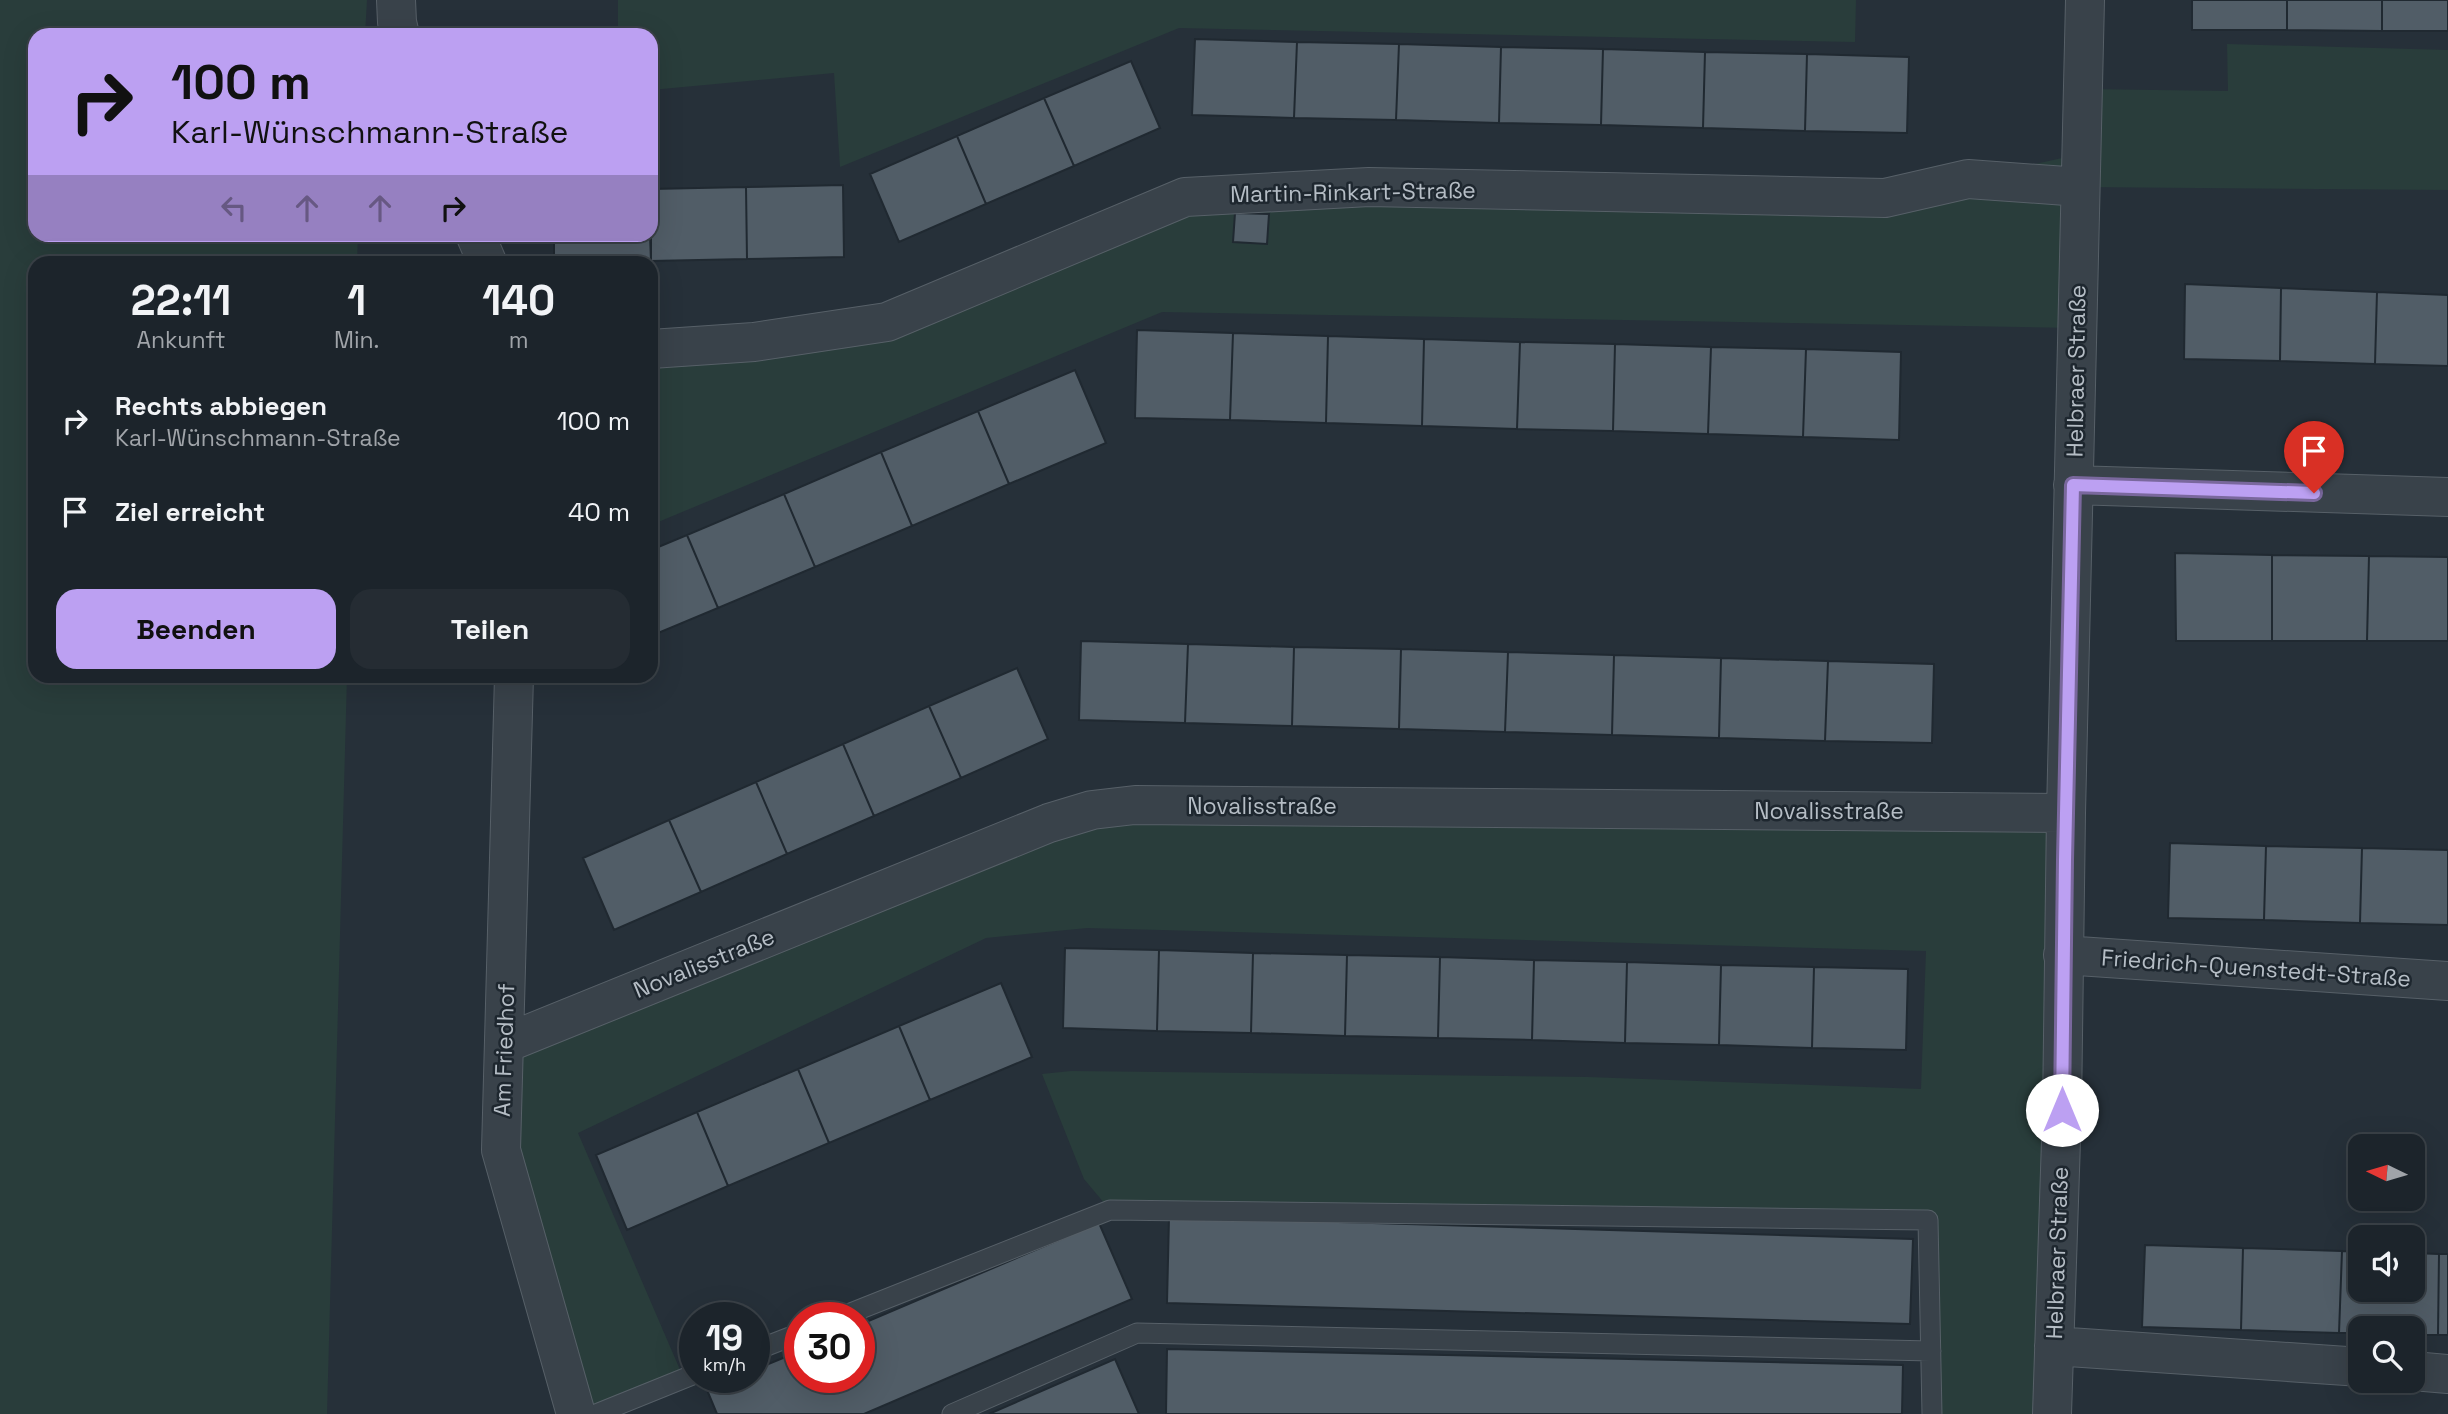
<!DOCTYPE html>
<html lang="de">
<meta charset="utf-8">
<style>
:root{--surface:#1c242b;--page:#252c33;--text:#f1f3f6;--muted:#a0a4a9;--line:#3a4147;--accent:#bca0f2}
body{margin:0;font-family:"Space Grotesk",sans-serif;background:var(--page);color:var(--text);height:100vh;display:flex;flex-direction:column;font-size:26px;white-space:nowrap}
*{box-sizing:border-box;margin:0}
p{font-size:23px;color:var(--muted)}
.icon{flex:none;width:38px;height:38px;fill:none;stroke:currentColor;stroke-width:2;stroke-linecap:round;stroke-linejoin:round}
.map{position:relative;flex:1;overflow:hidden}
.sheet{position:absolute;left:28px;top:256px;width:630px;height:427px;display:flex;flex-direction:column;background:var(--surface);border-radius:21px;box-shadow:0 7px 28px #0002,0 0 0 2px var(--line)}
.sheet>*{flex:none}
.hud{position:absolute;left:28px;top:28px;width:630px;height:214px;border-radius:21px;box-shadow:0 7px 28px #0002,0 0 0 2px var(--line);background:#bca0f2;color:#111;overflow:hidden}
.needle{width:46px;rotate:275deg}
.tools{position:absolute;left:2348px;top:1134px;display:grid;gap:14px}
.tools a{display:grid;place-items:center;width:77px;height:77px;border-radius:14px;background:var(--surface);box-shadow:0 7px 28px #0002,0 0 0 2px var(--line);font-size:35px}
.speed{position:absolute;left:679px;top:1302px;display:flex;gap:14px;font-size:35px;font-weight:700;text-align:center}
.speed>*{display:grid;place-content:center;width:91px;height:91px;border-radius:50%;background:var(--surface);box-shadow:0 7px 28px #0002,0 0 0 2px var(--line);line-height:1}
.speed small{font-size:18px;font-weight:400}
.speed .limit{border:10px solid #d22;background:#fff;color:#111}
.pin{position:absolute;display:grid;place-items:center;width:60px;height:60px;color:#fff;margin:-72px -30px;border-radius:50% 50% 50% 0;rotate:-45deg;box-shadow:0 0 7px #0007}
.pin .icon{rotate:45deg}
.me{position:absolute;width:77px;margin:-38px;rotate:0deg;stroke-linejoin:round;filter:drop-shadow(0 0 5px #0008)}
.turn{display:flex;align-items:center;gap:24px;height:147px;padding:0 28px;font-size:32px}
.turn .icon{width:91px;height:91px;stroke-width:2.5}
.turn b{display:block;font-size:49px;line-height:60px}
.lanes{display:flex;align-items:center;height:66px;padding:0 28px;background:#0003;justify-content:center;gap:35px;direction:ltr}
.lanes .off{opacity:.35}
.eta{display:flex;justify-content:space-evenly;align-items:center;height:119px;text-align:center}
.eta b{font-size:42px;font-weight:700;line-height:49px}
.cta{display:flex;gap:14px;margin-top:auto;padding:14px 28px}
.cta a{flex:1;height:80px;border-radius:21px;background:var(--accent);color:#111;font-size:28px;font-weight:700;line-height:80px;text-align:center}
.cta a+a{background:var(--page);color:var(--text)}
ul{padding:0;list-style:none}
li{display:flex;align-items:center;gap:21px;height:91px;padding:0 28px}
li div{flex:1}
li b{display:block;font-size:26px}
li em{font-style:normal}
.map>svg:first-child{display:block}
.green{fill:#293d3b}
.building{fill:#515d67;stroke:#202931;stroke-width:2}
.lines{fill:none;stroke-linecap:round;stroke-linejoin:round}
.service-casing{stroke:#576068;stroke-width:21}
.minor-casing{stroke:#576068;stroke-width:40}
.service{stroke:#39424a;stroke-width:19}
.minor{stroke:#39424a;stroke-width:38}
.route-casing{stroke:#7a689d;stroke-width:18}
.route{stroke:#bca0f2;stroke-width:12}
.labels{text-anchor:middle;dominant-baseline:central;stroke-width:5;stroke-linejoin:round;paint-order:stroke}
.street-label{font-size:23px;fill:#b5bdc5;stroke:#1e272f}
</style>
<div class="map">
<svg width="2448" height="1414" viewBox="0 0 2448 1414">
<rect width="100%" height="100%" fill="#263039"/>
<path class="green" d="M0,0h367l-2,35h-330v199l323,1 -1,27h-322v414h312l-20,738h-327z
M618,0h1238l-1,42 -676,-14 -339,139 -6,-94 -183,17v-55h-33z
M2227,44l221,6v140l-368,-3 -3,141 -915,-16 -511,213v-176l236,-27 298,-125 700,1 195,-44 2,-65 146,2z
M2066,813l-14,601h-120l-4,-193 -818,-11 -26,-31 -42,-105 29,-3 517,6 333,12 5,-138 -839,-23 -101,10 -408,195 106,246 -88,35 -95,-264 3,-106 545,-221z"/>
<path class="building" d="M2192,0h95v30h-95z
M2287,0h95v31l-95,-1z
M2382,0h66v31h-66z
M1195,39l102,3 -3,76 -102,-3z
M1297,42l102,2 -3,76 -102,-2z
M1399,44l102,3 -2,76 -103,-3z
M1501,47l102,2 -2,76 -102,-2z
M1603,49l102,3 -2,76 -102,-3z
M1705,52l102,2 -2,77 -102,-3z
M1807,54l102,3 -2,76 -102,-2z
M1131,61l29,67 -86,38 -30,-68z
M1044,98l30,68 -88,38 -29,-68z
M957,136l29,68 -87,38 -29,-68z
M843,185l1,72 -97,2 -1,-72z
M746,187l1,72 -96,2v-72z
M1235,213l34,1 -2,30 -34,-2z
M554,234h96l1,27 -97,1z
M2185,284l96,4 -1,73 -96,-2z
M2281,288l96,4 -2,72 -95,-3z
M2377,292l71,3v71l-73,-2z
M1137,330l96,3 -3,87 -95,-2z
M1233,333l95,3 -2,87 -96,-3z
M1328,336l96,3 -2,87 -96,-3z
M1424,339l96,3 -3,87 -95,-3z
M1520,342l95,2 -2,87 -96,-2z
M1615,344l96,3 -3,87 -95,-3z
M1711,347l95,2 -3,88 -95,-3z
M1806,349l95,3 -2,88 -96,-3z
M1075,370l31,73 -97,41 -31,-73z
M978,411l31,73 -97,42 -31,-74z
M881,452l31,74 -97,41 -31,-73z
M784,494l31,73 -97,41 -31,-73z
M687,535l31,73 -67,28v-86z
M2175,553l97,2v86h-96z
M2272,555l97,1 -2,85h-95z
M2369,556l79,1v84h-81z
M1081,641l107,3 -3,79 -106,-3z
M1188,644l106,3 -2,79 -107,-3z
M1294,647l107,2 -2,80 -107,-3z
M1401,649l107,3 -3,80 -106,-3z
M1508,652l106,3 -2,80 -107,-3z
M1614,655l107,3 -2,80 -107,-3z
M1721,658l107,3 -3,80 -106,-3z
M1828,661l106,3 -2,79 -107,-2z
M1017,668l31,71 -87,39 -32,-72z
M929,706l32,72 -87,38 -31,-72z
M843,744l31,72 -87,38 -31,-72z
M756,782l31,72 -86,38 -32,-72z
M669,820l32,72 -87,38 -31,-72z
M2170,843l96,3 -2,74 -96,-2z
M2266,846l96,2 -2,75 -96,-3z
M2362,848l86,2v75l-88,-2z
M1065,948l94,2 -2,81 -94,-3z
M1159,950l94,3 -2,80 -94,-2z
M1253,953l94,2 -2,81 -94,-3z
M1347,955l93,2 -2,81 -93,-2z
M1440,957l94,3 -2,80 -94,-2z
M1534,960l93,2 -2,81 -93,-3z
M1627,962l94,3 -2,80 -94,-2z
M1721,965l93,2 -2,81 -93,-3z
M1814,967l94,2 -2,81 -94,-2z
M1001,983l31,74 -102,43 -31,-74z
M899,1026l31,74 -101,43 -31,-74z
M798,1069l31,74 -101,43 -31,-74z
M697,1112l31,74 -101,44 -31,-75z
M1169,1217l744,22 -3,85 -743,-21z
M1099,1223l33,76 -268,115h-147l-10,-24 30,-13h17v-7l46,-19v26h59v-52z
M2145,1245l98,3 -2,82 -99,-3z
M2243,1248l99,3 -3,82 -98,-3z
M2342,1251l19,1v38h52v-37l26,1 -1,81h-25v-7h-52v5h-22z
M2439,1254h9v81h-10z
M1167,1349l736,16 -1,49h-736z
M1115,1359l24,55h-150z"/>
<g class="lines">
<g class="service-casing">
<path id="service" d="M838,1318l272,-108 818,10 4,194
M754,1351l46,-18
M596,1414l99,-40
M952,1414l185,-81 794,18"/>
</g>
<g class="minor-casing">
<path id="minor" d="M396,0l1,22 3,13
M475,234l12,28
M651,349l103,-7 133,-20 298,-125 184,-10 516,11 83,-19 112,8
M2073,485l375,12
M514,676l-13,474 75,264
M2063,955l385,26
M504,1044l545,-221 43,-13 43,-5 931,8
M2054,1346l307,21
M2413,1371l35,3
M2052,1414l10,-304 4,-297 19,-813"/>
</g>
<use href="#service" class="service"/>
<use href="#minor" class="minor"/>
</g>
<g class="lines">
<g class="route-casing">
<path id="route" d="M2062,1110l3,-250 8,-375 241,8"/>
</g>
<use href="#route" class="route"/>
</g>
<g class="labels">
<g class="street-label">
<text transform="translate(1353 192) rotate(-1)">Martin-Rinkart-Straße</text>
<text transform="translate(2076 371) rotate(-89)">Helbraer Straße</text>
<text x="1262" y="806">Novalisstraße</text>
<text x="1829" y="811">Novalisstraße</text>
<text transform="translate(704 963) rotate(-22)">Novalisstraße</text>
<text transform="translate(2256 968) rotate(4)">Friedrich-Quenstedt-Straße</text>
<text transform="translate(504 1050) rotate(-88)">Am Friedhof</text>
<text transform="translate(2057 1253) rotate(-88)">Helbraer Straße</text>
</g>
</g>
</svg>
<div class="tools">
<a><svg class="needle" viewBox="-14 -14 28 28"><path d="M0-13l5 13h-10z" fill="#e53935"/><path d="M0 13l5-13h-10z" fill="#a0a4a9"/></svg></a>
<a><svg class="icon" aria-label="sound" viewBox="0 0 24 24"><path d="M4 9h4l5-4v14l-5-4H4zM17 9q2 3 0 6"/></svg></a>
<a><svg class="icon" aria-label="search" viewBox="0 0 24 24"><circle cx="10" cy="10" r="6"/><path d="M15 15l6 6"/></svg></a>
</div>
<div class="speed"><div>19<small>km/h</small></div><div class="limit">30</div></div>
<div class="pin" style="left:2314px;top:493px;background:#d93025"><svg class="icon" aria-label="arrive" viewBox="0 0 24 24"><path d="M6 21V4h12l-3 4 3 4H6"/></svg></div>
<svg class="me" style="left:2062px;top:1110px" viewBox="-20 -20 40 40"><circle r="19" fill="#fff"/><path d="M0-13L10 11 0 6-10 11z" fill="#bca0f2"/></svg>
<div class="hud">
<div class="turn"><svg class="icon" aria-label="right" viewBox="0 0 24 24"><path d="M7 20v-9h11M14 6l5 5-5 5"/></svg><div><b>100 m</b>Karl-Wünschmann-Straße</div></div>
<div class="lanes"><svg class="icon off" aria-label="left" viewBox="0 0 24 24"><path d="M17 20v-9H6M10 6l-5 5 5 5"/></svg><svg class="icon off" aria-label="ahead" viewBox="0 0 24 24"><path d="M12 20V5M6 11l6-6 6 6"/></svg><svg class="icon off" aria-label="ahead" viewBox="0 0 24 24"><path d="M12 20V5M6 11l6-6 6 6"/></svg><svg class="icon" aria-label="right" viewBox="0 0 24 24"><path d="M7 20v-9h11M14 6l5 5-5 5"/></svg></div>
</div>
<section class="sheet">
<div class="eta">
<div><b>22:11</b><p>Ankunft</p></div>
<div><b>1</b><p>Min.</p></div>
<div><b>140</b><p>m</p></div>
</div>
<ul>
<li><svg class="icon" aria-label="right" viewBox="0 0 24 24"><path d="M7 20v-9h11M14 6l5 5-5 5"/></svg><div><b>Rechts abbiegen</b><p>Karl-Wünschmann-Straße</p></div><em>100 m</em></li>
<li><svg class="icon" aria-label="arrive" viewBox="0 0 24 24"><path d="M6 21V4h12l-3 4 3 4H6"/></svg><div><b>Ziel erreicht</b></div><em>40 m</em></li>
</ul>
<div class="cta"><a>Beenden</a><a>Teilen</a></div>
</section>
</div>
